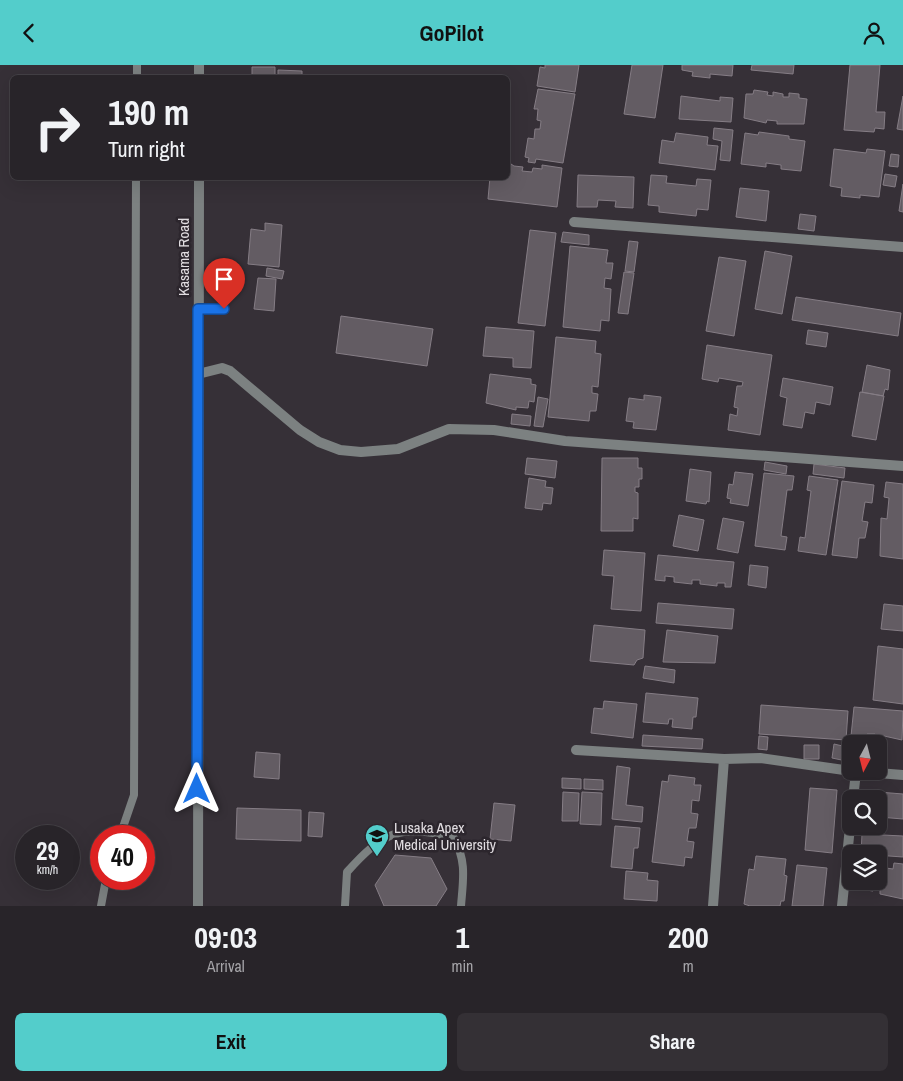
<!DOCTYPE html>
<style>
:root{--surface:#282429;--page:#343035;--text:#f1f3f6;--muted:#a5a4a8;--line:#444146;--accent:#53cdcb}
body{margin:0;font-family:"Archivo Narrow",sans-serif;background:var(--page);color:var(--text);height:100vh;display:flex;flex-direction:column;font-size:19px;white-space:nowrap}
*{box-sizing:border-box;margin:0}
p{font-size:16px;color:var(--muted)}
.icon{flex:none;width:28px;height:28px;fill:none;stroke:currentColor;stroke-width:2;stroke-linecap:round;stroke-linejoin:round}
.map{position:relative;height:841px;overflow:hidden}
.details{display:flex;flex-direction:column;background:var(--surface);flex:1}
.details>*{flex:none}
.banner{position:absolute;left:10px;top:10px;width:500px;height:105px;border-radius:8px;box-shadow:0 5px 20px #0002,0 0 0 1px var(--line);background:#282429;color:var(--text);overflow:hidden}
.needle{width:32px;rotate:187deg}
.controls{position:absolute;left:842px;top:670px;display:grid;gap:10px}
.controls a{display:grid;place-items:center;width:45px;height:45px;border-radius:8px;background:var(--surface);box-shadow:0 5px 20px #0002,0 0 0 1px var(--line);font-size:25px}
.speed{position:absolute;left:15px;top:760px;display:flex;gap:10px;font-size:25px;font-weight:700;text-align:center}
.speed>*{display:grid;place-content:center;width:65px;height:65px;border-radius:50%;background:var(--surface);box-shadow:0 5px 20px #0002,0 0 0 1px var(--line);line-height:1}
.speed small{font-size:12px;font-weight:400}
.speed .limit{border:8px solid #d22;background:#fff;color:#111}
.pin{position:absolute;display:grid;place-items:center;width:42px;height:42px;color:#fff;margin:-51px -21px;border-radius:50% 50% 50% 0;rotate:-45deg;box-shadow:0 0 5px #0007}
.pin .icon{rotate:45deg}
.me{position:absolute;width:55px;margin:-28px;rotate:0deg;stroke-linejoin:round;filter:drop-shadow(0 0 4px #0008)}
.turn{display:flex;align-items:center;gap:18px;height:105px;padding:0 15px;font-size:22px}
.turn .icon{width:65px;height:65px;stroke-width:2.5}
.turn b{display:block;font-size:35px;line-height:42px}
.eta{display:flex;justify-content:space-evenly;align-items:center;height:85px;text-align:center}
.eta b{font-size:30px;font-weight:800;line-height:35px}
.primary-button{display:flex;gap:10px;margin-top:auto;padding:10px 15px}
.primary-button a{flex:1;height:58px;border-radius:8px;background:var(--accent);color:#111;font-size:20px;font-weight:800;line-height:58px;text-align:center}
.primary-button a+a{background:var(--page);color:var(--text)}
header{display:flex;justify-content:space-between;align-items:center;height:65px;padding:0 15px;background:var(--accent);color:#111;font-size:22px;font-weight:800}
.map>svg:first-child{display:block}
.building{fill:#635c63;stroke:#857d85}
.lines{fill:none;stroke-linecap:round;stroke-linejoin:round}
.service{stroke:#7c8181;stroke-width:8}
.minor{stroke:#7c8181;stroke-width:10}
.tertiary{stroke:#7c8181;stroke-width:10}
.route-casing{stroke:#114b97;stroke-width:12}
.route{stroke:#1a73e8;stroke-width:9}
.labels{text-anchor:middle;dominant-baseline:central;stroke-width:5;stroke-linejoin:round;paint-order:stroke}
.street-label{font-size:15px;fill:#e1dde1;stroke:#2c262d}
.poi-label{font-size:15px;fill:#e1dde1;stroke:#2c262d;text-anchor:start}
</style>
<header><svg class="icon" aria-label="back" viewBox="0 0 24 24"><path d="M15 5l-7 7 7 7"/></svg>GoPilot<svg class="icon" aria-label="person" viewBox="0 0 24 24"><circle cx="12" cy="8" r="4"/><path d="M4 21q1-7 8-7t8 7"/></svg></header>
<div class="map">
<svg width="903" height="841" viewBox="0 0 903 841">
<rect width="100%" height="100%" fill="#363037"/>
<path class="building" d="M545,0h34l-4,27 -38,-6 3,-19 5,1z
M632,0h31l-8,53 -31,-4z
M682,0h51l-1,11 -22,-2v4l-18,-2 1,-4 -11,-2z
M752,0h42l-1,9 -42,-4z
M850,0h30l-4,47h9l-1,17 -9,-1 -1,4 -30,-2z
M252,2h23v10h-23z
M278,5l24,1v6h-24z
M538,24l37,5 -12,69 -27,-4 -1,4 -7,-1 1,-4 -4,-1 3,-19 6,1 1,-10h5l1,-8 -4,-1 1,-11h-4z
M754,25l14,2 -1,3 6,1v-4l10,2v3h6v-4l10,1v4l8,1 -3,25h-27v-3l-10,-1 -1,3 -22,-5 2,-24h7z
M681,31l39,5v-4l13,1 -2,24 -52,-3z
M903,31v34l-6,-1z
M714,63l19,2 -3,31 -10,-1 2,-19 -9,-2z
M759,67l30,4v3l16,2 -4,30 -20,-2v-4l-15,-2v4l-25,-3 4,-31 13,2z
M676,68l32,4 -1,8 11,1 -3,24 -56,-7 3,-23 12,2z
M834,84l32,4 1,-4 18,2 -6,46 -19,-2v3l-19,-2 1,-8 -12,-2z
M891,89l8,1 -1,12 -9,-1z
M508,97l6,4 9,1 -1,4 10,1 1,-4 9,1v-4l20,3 -5,39 -69,-8 2,-22h18z
M885,109l12,2 -2,11 -12,-2z
M578,110l56,2 -1,31 -18,-1 1,-6 -18,-1 -1,7h-20z
M651,110l16,1 -1,7 30,3 1,-7 14,1 -3,30 -11,-1 -1,7 -37,-4v-6l-11,-1z
M903,119v28l-4,-1z
M740,123l29,3 -3,30 -30,-4z
M800,149l16,2 -2,15 -16,-2z
M265,158l17,2 -3,42 -31,-3 3,-35 14,2z
M530,165l26,3 -11,93 -27,-3z
M563,167l26,3v10l-28,-3z
M629,176l9,1 -4,30 -9,-1z
M570,181l38,4 -2,13h7l-2,16 -6,-1 -1,10 7,1 -2,32 -8,-1 -1,11 -37,-4z
M765,186l27,5 -10,58 -27,-5z
M719,192l27,4 -12,75 -28,-5z
M267,203l17,3 -2,8 -16,-3z
M624,207l10,1 -6,41 -10,-1z
M258,213l18,1 -2,32 -20,-2z
M796,232l105,16 -3,23 -106,-16z
M341,251l92,13 -6,37 -91,-13z
M486,262l48,4 -3,37 -18,-1v-9l-30,-2z
M808,265l20,3 -2,14 -20,-3z
M556,272l40,4 -1,12 6,1 -3,33 -6,-1v7l6,1 -2,17h-6l-1,10 -41,-4z
M707,280l65,10 -12,80 -32,-5 2,-16 7,2 1,-8 -4,-1 3,-21h5l1,-4 -24,-4 -1,4 -16,-3z
M867,300l23,5 -2,20 -3,-1 -2,7 -21,-4z
M490,309l41,5v5l5,1 -2,17 -5,-1 -1,7 -12,-1v3l-30,-7z
M783,313l50,9 -3,18 -14,-3 -2,12 -9,-2 -3,16 -19,-3 4,-27 -7,-2z
M860,327l24,4 -8,44 -24,-4z
M644,330l17,2 -5,33 -23,-2 1,-6 -8,-1 3,-23 15,2z
M538,332l10,2 -5,28 -9,-1z
M512,349l19,2 -1,10 -19,-2z
M527,393l30,3 -2,17 -30,-4z
M602,393h36v10h4v11h-3v8h-4v5l3,1v26l-5,-1v13h-32z
M765,397l22,4 -1,8 -22,-4z
M814,399l31,4 -1,10 -31,-4z
M690,404l21,3 -2,30 -2,-1 -1,3 -20,-3z
M735,407l18,2 -5,32 -18,-3 1,-4 -4,-1 2,-14 4,1z
M764,408l30,3 -2,14h-5l-6,46 6,1 -2,13 -30,-4z
M809,411l29,4 -12,75 -28,-4 2,-14 5,1 6,-47 -4,-1z
M529,413l17,3 -1,6 8,1 -2,16 -8,-1 -1,7 -17,-2z
M842,416l32,4 -2,18 -7,-1 -3,19 6,1 -3,16h-6l-2,20 -25,-3z
M886,417l17,2v75l-23,-3 1,-38 6,1 2,-21 -5,-1z
M679,450l25,5 -6,31 -25,-5z
M723,453l21,4 -6,31 -21,-4z
M604,485l41,3 -4,58 -30,-2 3,-33 -12,-1z
M658,490l76,7 -3,25h-6v-4h-8v3l-17,-2v-4h-8v4l-18,-2v-5l-9,-1v5l-10,-1z
M750,500l18,2 -2,21 -18,-3z
M658,538l76,6 -2,20 -76,-6z
M884,539l19,2v25l-22,-2z
M594,560l51,5 -2,28 -6,2 -3,5 -44,-4z
M667,565l51,6 -3,27 -52,-1z
M878,581l25,3v55l-30,-4z
M645,601l30,4 -1,13 -31,-5z
M646,628l52,5 -2,19h-3l-1,12 -20,-2 1,-8h-4l-1,5 -25,-2z
M604,636l33,3 -4,34 -42,-5 3,-25 9,1z
M761,640l87,6 -2,29 -87,-6z
M854,642l49,4 -1,29 -18,-4v2h-10l1,-4h-8v3l-16,-1z
M643,670l60,4 -1,10 -60,-3z
M759,671l9,1 -1,13 -9,-1z
M834,679l17,4v14l-19,-4z
M804,680h15v14h-15z
M256,687l24,2 -1,25 -25,-2z
M617,701l13,2 -4,37 17,2 -1,15 -30,-3z
M669,710l26,3 -1,7h7l-2,16 -7,-1 -1,13 7,1 -2,14h-7l-2,13 7,1 -2,16 -7,-1 -1,9 -32,-4 10,-81 6,1z
M562,713l19,1v10l-19,-1z
M584,714l19,1v10l-19,-1z
M810,723l27,2 -5,63 -27,-3z
M866,726l37,3v25l-24,-2v-18h-14z
M563,727l16,1 -1,28h-16z
M582,727l20,1 -1,32 -21,-1z
M494,738l21,2 -4,36 -21,-2z
M237,743l64,2v31l-65,-2z
M309,747l15,1 -2,24 -14,-1z
M615,761l25,2 -2,20h-4l-2,21 -21,-2z
M862,769l41,2v21l-42,-3z
M395,790l36,3 16,31 -11,17h-52l-9,-21z
M756,791l30,3 -2,16 3,1 -3,25h-3l-1,5h-30l-6,-2 5,-35 5,1z
M894,798l9,1v35l-23,-5v-8h-3l2,-19 14,2z
M797,800l30,3 -4,38h-31z
M626,806l22,2 -1,7 11,1 -1,20 -33,-2z
M854,816h21l-2,10 -20,-3z"/>
<g class="lines">
<path class="service" d="M137,12v-12
M198,243l26,1
M120,771l14,-41 2,-618
M101,841l5,-27
M345,841l2,-34c35,-39 54,-50 107,-34 13,24 9,42 7,68"/>
<path class="minor" d="M574,157l329,25
M198,309l24,-6 8,3 70,59 19,12 21,8 21,2 37,-3 51,-20 45,1 71,11 338,25
M576,685l148,9 36,-1 91,13
M853,706l50,4
M853,734l3,-27
M713,841l11,-147
M842,841l9,-89"/>
<path class="tertiary" d="M199,12v-12
M198,841l1,-729"/>
</g>
<g class="lines">
<g class="route-casing">
<path id="route" d="M197,724l1,-480h26"/>
</g>
<use href="#route" class="route"/>
</g>
<defs>
<g id="university-pin" transform="scale(1.25)"><path d="M0 17L-7.5 6A9.5 9.5 0 1 1 7.5 6Z" fill="#53cdcb" stroke="#2c262d"/><path d="M0-5L7-2L0 1L-7-2ZM-4 1L0 2.5L4 1V4Q0 6-4 4Z" fill="#111"/></g>
</defs>
<g fill-rule="evenodd">
<use href="#university-pin" x="377" y="771"/>
</g>
<g class="labels">
<g class="street-label">
<text transform="translate(183 192) rotate(-90)">Kasama Road</text>
</g>
<g class="poi-label">
<text x="394" y="762">Lusaka Apex<tspan x="394" dy="17">Medical University</tspan></text>
</g>
</g>
</svg>
<div class="controls">
<a><svg class="needle" viewBox="-14 -14 28 28"><path d="M0-13l5 13h-10z" fill="#e53935"/><path d="M0 13l5-13h-10z" fill="#a5a4a8"/></svg></a>
<a><svg class="icon" aria-label="search" viewBox="0 0 24 24"><circle cx="10" cy="10" r="6"/><path d="M15 15l6 6"/></svg></a>
<a><svg class="icon" aria-label="layers" viewBox="0 0 24 24"><path d="M12 4l9 5-9 5-9-5zM3 14l9 5 9-5"/></svg></a>
</div>
<div class="speed"><div>29<small>km/h</small></div><div class="limit">40</div></div>
<div class="pin" style="left:224px;top:244px;background:#d93025"><svg class="icon" aria-label="arrive" viewBox="0 0 24 24"><path d="M6 21V4h12l-3 4 3 4H6"/></svg></div>
<svg class="me" style="left:197px;top:724px" viewBox="-20 -20 40 40"><path d="M0-17L14 15 0 8-14 15z" fill="#1a73e8" stroke="#fff" stroke-width="4"/></svg>
<div class="banner">
<div class="turn"><svg class="icon" aria-label="right" viewBox="0 0 24 24"><path d="M7 20v-9h11M14 6l5 5-5 5"/></svg><div><b>190 m</b>Turn right</div></div>
</div>
</div>
<section class="details">
<div class="eta">
<div><b>09:03</b><p>Arrival</p></div>
<div><b>1</b><p>min</p></div>
<div><b>200</b><p>m</p></div>
</div>
<div class="primary-button"><a>Exit</a><a>Share</a></div>
</section>
